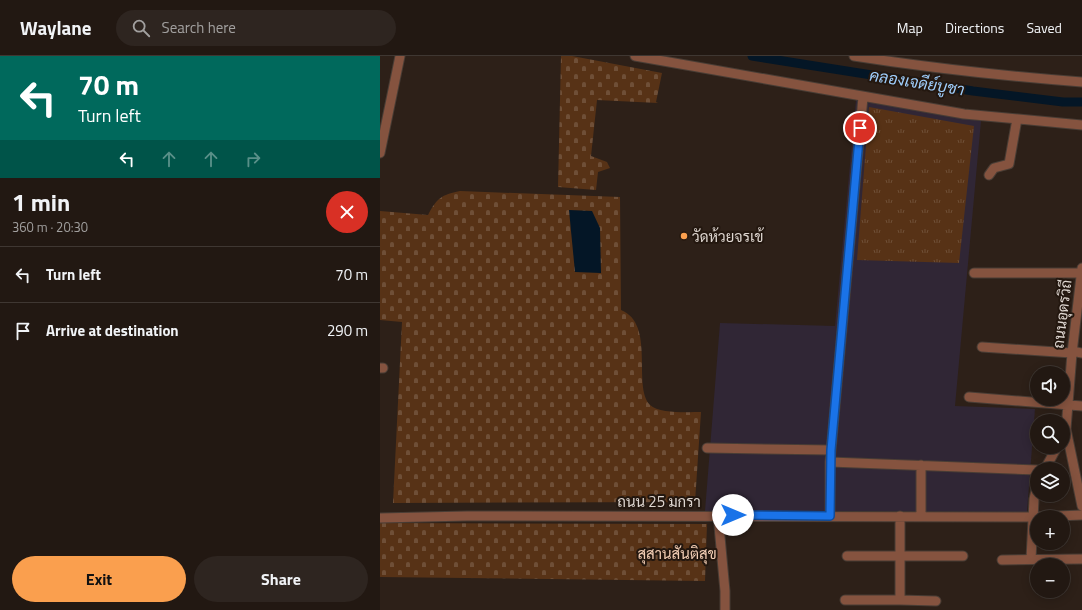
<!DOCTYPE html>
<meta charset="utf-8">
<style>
:root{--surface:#221812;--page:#2e2520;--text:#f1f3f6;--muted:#a2a09f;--line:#3f3732;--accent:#fa9f4e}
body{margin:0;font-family:"Titillium Web",Sarabun,sans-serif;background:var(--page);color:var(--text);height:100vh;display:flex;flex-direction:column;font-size:15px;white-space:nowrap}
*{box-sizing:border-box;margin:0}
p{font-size:13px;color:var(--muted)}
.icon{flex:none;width:22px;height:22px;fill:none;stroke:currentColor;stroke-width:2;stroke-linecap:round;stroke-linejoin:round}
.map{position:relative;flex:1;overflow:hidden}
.side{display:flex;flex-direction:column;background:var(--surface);width:380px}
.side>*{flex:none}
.top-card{background:#00695c;color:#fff;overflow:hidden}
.buttons{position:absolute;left:650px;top:310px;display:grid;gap:8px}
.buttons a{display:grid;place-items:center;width:40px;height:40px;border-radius:50%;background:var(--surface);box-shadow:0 2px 10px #0003,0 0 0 1px var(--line);font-size:20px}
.pin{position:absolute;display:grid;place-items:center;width:34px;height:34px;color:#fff;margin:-17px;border:2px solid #fff;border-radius:50%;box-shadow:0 1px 4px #0007}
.me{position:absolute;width:44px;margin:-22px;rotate:90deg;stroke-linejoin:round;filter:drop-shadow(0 0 3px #0008)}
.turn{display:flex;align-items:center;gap:14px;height:84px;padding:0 12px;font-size:18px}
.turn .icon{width:52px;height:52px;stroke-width:2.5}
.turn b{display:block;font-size:28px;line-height:34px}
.lanes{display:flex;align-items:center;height:38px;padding:0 12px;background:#0003;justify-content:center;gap:20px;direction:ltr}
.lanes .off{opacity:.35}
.round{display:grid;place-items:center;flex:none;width:42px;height:42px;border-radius:21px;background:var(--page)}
.headline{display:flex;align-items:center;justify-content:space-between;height:68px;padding:0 12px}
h1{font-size:24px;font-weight:700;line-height:30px}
.cta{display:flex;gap:8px;margin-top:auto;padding:8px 12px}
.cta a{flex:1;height:46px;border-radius:24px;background:var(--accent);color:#111;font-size:16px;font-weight:700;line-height:46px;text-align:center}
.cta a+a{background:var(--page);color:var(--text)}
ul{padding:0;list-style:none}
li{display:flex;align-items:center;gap:12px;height:56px;padding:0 12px;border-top:1px solid var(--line)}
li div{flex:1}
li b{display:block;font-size:15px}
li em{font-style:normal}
header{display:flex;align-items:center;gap:24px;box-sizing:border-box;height:56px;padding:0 20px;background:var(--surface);border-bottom:1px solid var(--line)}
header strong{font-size:19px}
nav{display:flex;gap:22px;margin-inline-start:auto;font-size:14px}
.search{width:280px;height:36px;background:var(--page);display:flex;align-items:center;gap:10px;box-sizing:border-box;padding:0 14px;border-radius:22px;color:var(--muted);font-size:15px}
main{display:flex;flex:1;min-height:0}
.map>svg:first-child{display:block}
.education{fill:#302635}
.grass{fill:url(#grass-tufts)}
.cemetery{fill:url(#cemetery-stones)}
.water{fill:#041626}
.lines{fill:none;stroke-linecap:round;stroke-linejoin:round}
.canal{stroke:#041626;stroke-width:9}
.street-casing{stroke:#493d35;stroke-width:11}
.street{stroke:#85533f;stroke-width:9}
.route-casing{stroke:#114b97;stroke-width:10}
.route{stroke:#1a73e8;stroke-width:7}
.poi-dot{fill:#fa9f4e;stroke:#23170f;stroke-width:1.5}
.labels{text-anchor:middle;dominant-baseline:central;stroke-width:4;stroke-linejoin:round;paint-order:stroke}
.poi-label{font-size:15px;fill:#ded6d0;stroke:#23170f;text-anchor:start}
.street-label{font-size:15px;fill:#ded6d0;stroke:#23170f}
.park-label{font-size:15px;fill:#f2cdb4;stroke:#23170f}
.water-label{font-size:16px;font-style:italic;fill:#9fcefc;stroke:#23170f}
</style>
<header>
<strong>Waylane</strong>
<div class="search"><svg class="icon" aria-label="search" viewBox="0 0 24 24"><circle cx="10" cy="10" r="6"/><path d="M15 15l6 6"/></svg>Search here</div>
<nav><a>Map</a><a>Directions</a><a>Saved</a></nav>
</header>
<main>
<section class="side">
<div class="top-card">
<div class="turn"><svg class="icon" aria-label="left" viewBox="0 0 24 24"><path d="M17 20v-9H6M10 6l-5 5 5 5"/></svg><div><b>70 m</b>Turn left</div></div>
<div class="lanes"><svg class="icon" aria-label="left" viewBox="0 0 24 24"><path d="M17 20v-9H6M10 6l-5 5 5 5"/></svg><svg class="icon off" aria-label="ahead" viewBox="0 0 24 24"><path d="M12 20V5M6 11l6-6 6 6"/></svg><svg class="icon off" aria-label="ahead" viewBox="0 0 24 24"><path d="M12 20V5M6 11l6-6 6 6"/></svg><svg class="icon off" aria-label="right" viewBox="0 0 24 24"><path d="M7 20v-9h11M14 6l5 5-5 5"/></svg></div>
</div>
<div class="headline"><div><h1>1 min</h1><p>360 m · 20:30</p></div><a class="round" style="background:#d93025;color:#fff"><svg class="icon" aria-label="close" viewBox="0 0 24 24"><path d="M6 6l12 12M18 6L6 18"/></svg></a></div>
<ul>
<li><svg class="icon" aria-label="left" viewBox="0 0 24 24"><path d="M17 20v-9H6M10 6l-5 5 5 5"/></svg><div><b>Turn left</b></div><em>70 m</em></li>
<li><svg class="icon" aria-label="arrive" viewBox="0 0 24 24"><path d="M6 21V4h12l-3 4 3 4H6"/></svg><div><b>Arrive at destination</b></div><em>290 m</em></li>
</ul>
<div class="cta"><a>Exit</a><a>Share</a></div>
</section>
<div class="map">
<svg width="702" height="554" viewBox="0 0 702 554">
<defs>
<pattern id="grass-tufts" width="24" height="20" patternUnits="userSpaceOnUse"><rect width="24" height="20" fill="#573216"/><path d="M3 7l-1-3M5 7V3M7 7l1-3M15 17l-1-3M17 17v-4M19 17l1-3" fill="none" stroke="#6f4f37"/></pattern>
<pattern id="cemetery-stones" width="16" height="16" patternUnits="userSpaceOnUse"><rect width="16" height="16" fill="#573216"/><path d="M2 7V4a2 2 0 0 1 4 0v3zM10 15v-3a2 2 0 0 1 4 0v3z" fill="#6f4f37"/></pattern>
</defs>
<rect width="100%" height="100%" fill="#2d2018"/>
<path class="education" d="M476,44l125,21 -26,285 80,3 -8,103 -322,-1 15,-188 115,3z"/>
<path class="grass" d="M489,51l105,19 -15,137 -102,-3z"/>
<path class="cemetery" d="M181,0h11l90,17 -6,29 2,1 -61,-3 -6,56 16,6 3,6 -12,4 -2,18 -38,-3z
M80,135l160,6 1,113c35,14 11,76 29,95 9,9 39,7 51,7l-6,90 -302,1 9,-181 -22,-2v-109l48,4c9,-17 13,-20 32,-24z
M0,467l327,1 -2,57 -325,-4z"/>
<path class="water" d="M189,154l23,1 8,17 1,45 -26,-1z"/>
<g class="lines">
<path class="canal" d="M372,0l221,35 90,11h19"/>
<g class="street-casing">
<path id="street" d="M255,0l329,58 118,11
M474,0c76,12 151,20 228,26
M483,41l-33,365 207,8
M0,97l20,-97
M609,119l5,-7 15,-4 8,-45
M702,212l-10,85 -6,76 16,77
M594,217h108
M602,291l90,6
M692,295l10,2
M0,312h3
M589,341l113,9
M327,392l124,2
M665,413l12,-22
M338,459l7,76v19
M541,459v-50
M450,460v-54
M520,460v84l36,1
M0,462l87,-2 566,1 49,-2
M467,500h116
M651,503l3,-60 3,-13
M622,504l80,-1
M465,544h55"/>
</g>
<use href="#street" class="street"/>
</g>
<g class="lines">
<g class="route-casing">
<path id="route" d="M353,459l97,1 1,-66 29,-322"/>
</g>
<use href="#route" class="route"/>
</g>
<circle class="poi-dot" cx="304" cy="180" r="4"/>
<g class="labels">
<g class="poi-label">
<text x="312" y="180">วัดห้วยจรเข้</text>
</g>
<g class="street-label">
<text transform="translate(682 258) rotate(-83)">ถนนอุดรวิถี</text>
<text x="279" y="445">ถนน 25 มกรา</text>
</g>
<g class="park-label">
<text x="297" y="497">สุสานสันติสุข</text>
</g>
<g class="water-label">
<text transform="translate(537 26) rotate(9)">คลองเจดีย์บูชา</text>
</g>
</g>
</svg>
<div class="buttons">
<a><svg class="icon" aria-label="sound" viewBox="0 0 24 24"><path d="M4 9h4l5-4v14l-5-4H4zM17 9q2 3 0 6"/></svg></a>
<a><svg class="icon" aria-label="search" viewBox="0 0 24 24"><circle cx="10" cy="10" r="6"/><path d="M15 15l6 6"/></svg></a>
<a><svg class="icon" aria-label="layers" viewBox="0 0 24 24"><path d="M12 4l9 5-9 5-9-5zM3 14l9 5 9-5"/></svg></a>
<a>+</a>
<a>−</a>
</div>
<div class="pin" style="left:480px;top:72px;background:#d93025"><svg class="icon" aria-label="arrive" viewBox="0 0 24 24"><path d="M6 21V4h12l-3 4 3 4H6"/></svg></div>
<svg class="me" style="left:353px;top:459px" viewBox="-20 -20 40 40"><circle r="19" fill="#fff"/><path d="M0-13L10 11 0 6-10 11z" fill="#1a73e8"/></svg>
</div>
</main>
